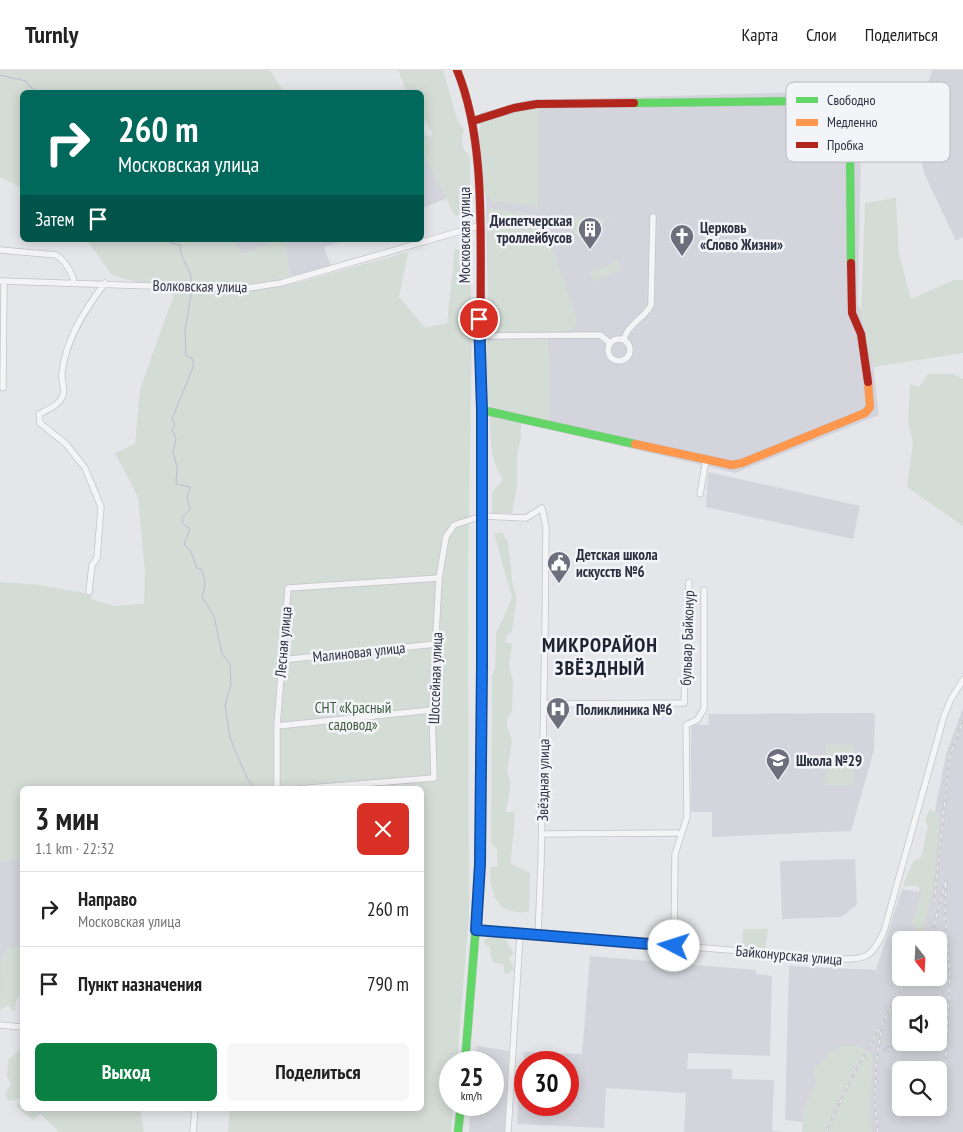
<!DOCTYPE html>
<html lang="ru">
<meta charset="utf-8">
<style>
:root{--surface:#fff;--page:#f6f6f6;--text:#222;--muted:#767676;--line:#e0e0e0;--accent:#0b8043}
body{margin:0;font-family:"PT Sans Narrow",sans-serif;background:var(--page);color:var(--text);height:100vh;display:flex;flex-direction:column;font-size:19px;white-space:nowrap}
*{box-sizing:border-box;margin:0}
p{font-size:16px;color:var(--muted)}
.icon{flex:none;width:28px;height:28px;fill:none;stroke:currentColor;stroke-width:2;stroke-linecap:round;stroke-linejoin:round}
.map{position:relative;flex:1;overflow:hidden}
.drawer{position:absolute;left:20px;top:716px;width:404px;height:325px;display:flex;flex-direction:column;background:var(--surface);border-radius:8px;box-shadow:0 2px 12px #0003}
.drawer>*{flex:none}
.top-card{position:absolute;left:20px;top:20px;width:404px;height:152px;border-radius:8px;box-shadow:0 2px 12px #0003;background:#00695c;color:#fff;overflow:hidden}
.needle{width:32px;rotate:162deg}
.tools{position:absolute;left:892px;top:861px;display:grid;gap:10px}
.tools a{display:grid;place-items:center;width:55px;height:55px;border-radius:8px;background:var(--surface);box-shadow:0 2px 12px #0003;font-size:25px}
.speed{position:absolute;left:439px;top:981px;display:flex;gap:10px;font-size:25px;font-weight:700;text-align:center}
.speed>*{display:grid;place-content:center;width:65px;height:65px;border-radius:50%;background:var(--surface);box-shadow:0 2px 12px #0003;line-height:1}
.speed small{font-size:12px;font-weight:400}
.speed .limit{border:8px solid #d22;background:#fff;color:#111}
.pin{position:absolute;display:grid;place-items:center;width:42px;height:42px;color:#fff;margin:-21px;border:2px solid #fff;border-radius:50%;box-shadow:0 1px 5px #0007}
.me{position:absolute;width:55px;margin:-28px;rotate:275deg;stroke-linejoin:round;filter:drop-shadow(0 0 4px #0008)}
.turn{display:flex;align-items:center;gap:18px;height:105px;padding:0 15px;font-size:22px}
.turn .icon{width:65px;height:65px;stroke-width:2.5}
.turn b{display:block;font-size:35px;line-height:42px}
.then{display:flex;align-items:center;height:48px;padding:0 15px;background:#0003;gap:10px;font-size:19px}
.round{display:grid;place-items:center;flex:none;width:52px;height:52px;border-radius:8px;background:var(--page)}
.headline{display:flex;align-items:center;justify-content:space-between;height:85px;padding:0 15px}
h1{font-size:30px;font-weight:700;line-height:38px}
.primary-button{display:flex;gap:10px;margin-top:auto;padding:10px 15px}
.primary-button a{flex:1;height:58px;border-radius:8px;background:var(--accent);color:#fff;font-size:20px;font-weight:700;line-height:58px;text-align:center}
.primary-button a+a{background:var(--page);color:var(--text)}
ul{padding:0;list-style:none}
li{display:flex;align-items:center;gap:15px;height:75px;padding:0 15px;border-top:1px solid var(--line)}
li div{flex:1}
li b{display:block;font-size:19px}
li em{font-style:normal}
header{display:flex;align-items:center;gap:30px;box-sizing:border-box;height:70px;padding:0 25px;background:var(--surface);border-bottom:1px solid var(--line)}
header strong{font-size:24px}
nav{display:flex;gap:28px;margin-inline-start:auto;font-size:18px}
.map>svg:first-child{display:block}
.built{fill:#d4d5dc;fill-rule:evenodd}
.green{fill:#d4dcd6}
.lines{fill:none;stroke-linecap:round;stroke-linejoin:round}
.stream{stroke:#b7bed0;stroke-width:1}
.street-casing{stroke:#c3c4c7;stroke-width:7}
.fast-casing{stroke:#c3c4c7;stroke-width:9}
.slow-casing{stroke:#c3c4c7;stroke-width:9}
.jam-casing{stroke:#c3c4c7;stroke-width:9}
.street{stroke:#f4f4f6;stroke-width:5.5}
.fast{stroke:#63d668;stroke-width:8}
.slow{stroke:#ff974d;stroke-width:8}
.jam{stroke:#b3261e;stroke-width:8}
.rail-casing{stroke:#cdced1;stroke-width:3}
.rail{stroke:#f3f4f8;stroke-width:1;stroke-dasharray:4;stroke-linecap:butt}
.route-casing{stroke:#114b97;stroke-width:12}
.route{stroke:#1a73e8;stroke-width:9}
.labels{text-anchor:middle;dominant-baseline:central;stroke-width:5;stroke-linejoin:round;paint-order:stroke}
.poi-label{font-size:15px;font-weight:bold;fill:#2d3041;stroke:#f3f4f8;text-anchor:start}
.street-label{font-size:15px;fill:#2d3041;stroke:#f3f4f8}
.park-label{font-size:15px;fill:#3c5b3c;stroke:#f3f4f8}
.district-label{font-size:20px;font-weight:bold;letter-spacing:1px;fill:#1f2232;stroke:#f3f4f8}
.key{fill:#f3f4f8;stroke:#b8b9c1;stroke-width:1}
.key-label{font-size:14px;fill:#2d3041}
</style>
<header>
<strong>Turnly</strong>
<nav><a>Карта</a><a>Слои</a><a>Поделиться</a></nav>
</header>
<div class="map">
<svg width="963" height="1062" viewBox="0 0 963 1062">
<rect width="100%" height="100%" fill="#e5e6e9"/>
<path class="built" d="M932,0h31v167l-7,4 -32,-68 -4,-20 2,-46z
M807,22l54,52 -3,160 11,25 10,86 -144,58 -245,-58 -4,-219 -6,-83 48,-13z
M427,65l27,60 -33,14v-72z
M234,170h44l-37,15z
M285,170h62l-23,7 7,19 -37,12 -5,-5z
M708,402l152,34 -7,33 -147,-32z
M963,638v424h-152l1,-9 -27,-3 4,-154 87,4 26,-81 17,3 27,-138zM901,870h38v38h-38zM901,935h38v37h-38zM901,1000h38v38h-38z
M875,643l-1,37 -23,81 -139,6v-25h-21v-88l18,1 -1,-11z
M22,788v88l-16,3 -2,58h-4v-145z
M855,789l2,46 -16,12 -59,2 -2,-58z
M590,886l166,14v4l16,2 -2,80 -82,-3 -1,16h45v10l42,1 -2,51 11,1h-99l2,-39 -80,-5 -2,40 -87,-4 2,-46h4l1,-26 58,2zM525,992h43v43h-43z
M477,976l32,5 -4,81h-36l2,-27h21v-43h-17z"/>
<path class="green" d="M0,0h270l14,22h-262v96l-22,-11z
M398,0h45l14,49 7,11c-4,12 -3,17 6,27v56l-15,3 -34,-67v-8l12,-7 -12,-19v-23h-14z
M538,37v100l-46,-6 -8,-9 -5,-61 2,-8 9,-4z
M896,128l3,56 12,45 43,-19h9v73l-90,14 -12,-50 4,-114z
M488,138l46,7 9,5 33,97v8l-3,4 -7,2 -78,2z
M572,148h45l-13,1 1,5 -28,11 -6,-4 -3,-9z
M87,170h147l7,15 37,-15h7l4,33 7,10 112,-31 -9,45 26,31 22,-5 8,-75 15,11 2,70 -4,245 1,340 -12,148h-7v43h3l-2,27h-223l2,-23h191v-320h-399v69l-22,4v-280l39,3 51,9 1,5 23,7 30,-2 1,-32 -7,-75 -23,-44 20,-9 5,-55 34,-94 -63,-21z
M617,190l4,10 -28,11 -3,-9 23,-8z
M548,269l2,81 -52,-10 -10,-6 -2,-59 3,-4z
M928,304h25l10,5v147l-56,-39 6,-44 -5,-22 2,-37 9,3z
M490,345l31,8v15l-4,16v33l-5,26h-20v-21l11,-12c-13,-21 -13,-40 -13,-65z
M502,462l6,11 5,44 4,10 -5,35 -5,3 -2,7 7,2 -3,23 4,14 -1,31 -5,6v8l5,14 -5,32 4,10 -5,30h9c0,18 -4,34 -4,52l19,9 -1,39c-32,4 -39,-17 -39,-45l8,-1 -1,-16 -6,-7 1,-167 3,-7 1,-35 16,-36 -18,-64z
M826,674l28,1v40h-29z
M930,739l10,7 -7,75 -12,49h-7l3,-8 -5,-9 10,-33 -6,-4h-13l10,-25 8,-4 7,-31 -3,-6z
M743,859h25l-3,20 -23,-2z
M492,866l13,2 8,15 -4,6 6,10 -10,6 -2,-11 -9,-1 -3,-5 -1,-12 -5,-1 -1,-5z
M22,876v51h-5l-3,15 -6,-7 -8,5 1,-50 5,-11z
M842,976h16l15,8 -3,51 2,27h-70l1,-21 13,-28 -3,-13 17,-18z
M22,978v61h118l4,23h-85l-18,-18 -8,6 -17,-14 4,-4 -1,-3 -11,2 -3,-7 6,-10 -4,-8 1,-16z"/>
<g class="lines">
<path class="stream" d="M0,5l26,6 4,6 9,5
M169,170l1,3 10,2c0,16 11,21 12,40
M192,219l-7,41 1,26 6,2 2,7 -22,54 3,5 -3,6 4,9 -3,13 4,15 -1,17 14,3 -3,11 3,11 -8,9 1,6 7,5 -6,15 7,8 6,16 4,1c5,12 5,16 1,28l12,19 8,38 8,10 1,20 -6,21 5,33 17,40 8,11
M883,981l5,-4 21,-5"/>
<g class="street-casing">
<path id="street" d="M0,180l56,5c9,5 17,19 18,28
M0,211l242,8 39,-6 197,-57
M479,266l121,-1 10,8
M608 280a11 11 0 1 1 22 0a11 11 0 1 1-22 0Z
M624,269c4,-15 21,-21 27,-34l2,-88
M3,318l1,-107
M700,424l6,-34
M89,522l3,-27 5,-7 4,-51 -16,-39 -19,-24 -26,-21 -1,-9c8,-4 21,-9 24,-19 2,-7 -2,-15 -1,-23 4,-33 23,-63 43,-89
M281,590l155,-16
M544,634l140,-1 5,-121
M277,656l155,-16
M277,719v-63l11,-138 151,-10
M297,719l137,-11 -2,-68 7,-132 7,-41 8,-12 28,-9 44,2 16,-10 4,19 -1,101 -4,236 -3,71
M542,764l135,-1
M476,860l366,29c27,1 31,-5 42,-28l60,-215 7,-17 12,-19
M674,875l1,-91 12,-37 -1,-92 11,-5 7,-11v-119
M0,955l22,2
M193,1062l2,-23
M508,1062l12,-198"/>
</g>
<g class="fast-casing">
<path id="fast" d="M634,33l162,-2 8,2 46,48 1,112
M482,340l153,34
M465,992l16,-199 1,-281
M458,1062l3,-27"/>
</g>
<g class="slow-casing">
<path id="slow" d="M481,259l1,253
M635,374l97,21 10,-2 123,-50 5,-6 -2,-25"/>
</g>
<g class="jam-casing">
<path id="jam" d="M457,0c31,75 22,178 24,259
M473,51l41,-13 23,-4 97,-1
M851,193l1,50 9,21 7,48"/>
</g>
<use href="#street" class="street"/>
<use href="#fast" class="fast"/>
<use href="#slow" class="slow"/>
<use href="#jam" class="jam"/>
<g class="rail-casing">
<path id="rail" d="M934,832l16,-147 13,-34
M930,870l16,-59 -1,30 5,65 -5,95
M826,1062l23,-49 59,-105
M878,1062c-5,-29 -3,-74 4,-104"/>
</g>
<use href="#rail" class="rail"/>
</g>
<g class="lines">
<g class="route-casing">
<path id="route" d="M479,249l3,91v255l-2,199 -4,66 198,16"/>
</g>
<use href="#route" class="route"/>
</g>
<defs>
<g id="building-pin" transform="scale(1.25)"><path d="M0 17L-7.5 6A9.5 9.5 0 1 1 7.5 6Z" fill="#6d707c" stroke="#f3f4f8"/><path d="M-4-6H4V6H1V3H-1V6H-4ZM-2.5-4.3h1.7v1.8h-1.7ZM.8-4.3h1.7v1.8H.8ZM-2.5-1h1.7V.8h-1.7ZM.8-1h1.7V.8H.8Z" fill="#fff"/></g>
<g id="church-pin" transform="scale(1.25)"><path d="M0 17L-7.5 6A9.5 9.5 0 1 1 7.5 6Z" fill="#6d707c" stroke="#f3f4f8"/><path d="M-1.2-6h2.4v3.5h3.3v2.4h-3.3V6h-2.4V-.1h-3.3v-2.4h3.3Z" fill="#fff"/></g>
<g id="civic-pin" transform="scale(1.25)"><path d="M0 17L-7.5 6A9.5 9.5 0 1 1 7.5 6Z" fill="#6d707c" stroke="#f3f4f8"/><path d="M-.6-6.5H3V-4.5H.6V-3L4-1V1h2V6H-6V1h2V-1L-.6-3ZM-1.2 2.5V6h2.4V2.5Z" fill="#fff"/></g>
<g id="hospital-pin" transform="scale(1.25)"><path d="M0 17L-7.5 6A9.5 9.5 0 1 1 7.5 6Z" fill="#6d707c" stroke="#f3f4f8"/><path d="M-5-5h3v3.5h4V-5h3V5h-3V1.5h-4V5h-3Z" fill="#fff"/></g>
<g id="school-pin" transform="scale(1.25)"><path d="M0 17L-7.5 6A9.5 9.5 0 1 1 7.5 6Z" fill="#6d707c" stroke="#f3f4f8"/><path d="M0-5L7-2L0 1L-7-2ZM-4 1L0 2.5L4 1V4Q0 6-4 4Z" fill="#fff"/></g>
</defs>
<g fill-rule="evenodd">
<use href="#building-pin" x="590" y="159"/>
<use href="#church-pin" x="682" y="166"/>
<use href="#civic-pin" x="559" y="493"/>
<use href="#hospital-pin" x="558" y="639"/>
<use href="#school-pin" x="778" y="690"/>
</g>
<g class="labels">
<g class="poi-label">
<text x="572" y="150" text-anchor="end">Диспетчерская<tspan x="572" dy="17">троллейбусов</tspan></text>
<text x="700" y="157">Церковь<tspan x="700" dy="17">«Слово Жизни»</tspan></text>
<text x="576" y="484">Детская школа<tspan x="576" dy="17">искусств №6</tspan></text>
<text x="576" y="639">Поликлиника №6</text>
<text x="796" y="690">Школа №29</text>
</g>
<g class="street-label">
<text transform="translate(464 165) rotate(-90)">Московская улица</text>
<text transform="translate(200 216) rotate(1)">Волковская улица</text>
<text transform="translate(687 568) rotate(-88)">бульвар Байконур</text>
<text transform="translate(283 572) rotate(-85)">Лесная улица</text>
<text transform="translate(359 582) rotate(-6)">Малиновая улица</text>
<text transform="translate(435 608) rotate(-88)">Шоссейная улица</text>
<text transform="translate(543 710) rotate(-89)">Звёздная улица</text>
<text transform="translate(789 885) rotate(5)">Байконурская улица</text>
</g>
<g class="park-label">
<text x="353" y="637">СНТ «Красный<tspan x="353" dy="17">садовод»</tspan></text>
</g>
<g class="district-label">
<text x="600" y="575">МИКРОРАЙОН<tspan x="600" dy="23">ЗВЁЗДНЫЙ</tspan></text>
</g>
</g>
<rect x="786" y="12" width="164" height="80" rx="8" class="key"/>
<rect x="796" y="27" width="22" height="6" fill="#63d668"/>
<rect x="796" y="49" width="22" height="7" fill="#ff974d"/>
<rect x="796" y="72" width="22" height="6" fill="#b3261e"/>
<g class="key-label">
<text x="827" y="35">Свободно</text>
<text x="827" y="57">Медленно</text>
<text x="827" y="80">Пробка</text>
</g>
</svg>
<div class="tools">
<a><svg class="needle" viewBox="-14 -14 28 28"><path d="M0-13l5 13h-10z" fill="#e53935"/><path d="M0 13l5-13h-10z" fill="#767676"/></svg></a>
<a><svg class="icon" aria-label="sound" viewBox="0 0 24 24"><path d="M4 9h4l5-4v14l-5-4H4zM17 9q2 3 0 6"/></svg></a>
<a><svg class="icon" aria-label="search" viewBox="0 0 24 24"><circle cx="10" cy="10" r="6"/><path d="M15 15l6 6"/></svg></a>
</div>
<div class="speed"><div>25<small>km/h</small></div><div class="limit">30</div></div>
<div class="pin" style="left:479px;top:249px;background:#d93025"><svg class="icon" aria-label="arrive" viewBox="0 0 24 24"><path d="M6 21V4h12l-3 4 3 4H6"/></svg></div>
<svg class="me" style="left:674px;top:876px" viewBox="-20 -20 40 40"><circle r="19" fill="#fff"/><path d="M0-13L10 11 0 6-10 11z" fill="#1a73e8"/></svg>
<div class="top-card">
<div class="turn"><svg class="icon" aria-label="right" viewBox="0 0 24 24"><path d="M7 20v-9h11M14 6l5 5-5 5"/></svg><div><b>260 m</b>Московская улица</div></div>
<div class="then">Затем<svg class="icon" aria-label="arrive" viewBox="0 0 24 24"><path d="M6 21V4h12l-3 4 3 4H6"/></svg></div>
</div>
<section class="drawer">
<div class="headline"><div><h1>3 мин</h1><p>1.1 km · 22:32</p></div><a class="round" style="background:#d93025;color:#fff"><svg class="icon" aria-label="close" viewBox="0 0 24 24"><path d="M6 6l12 12M18 6L6 18"/></svg></a></div>
<ul>
<li><svg class="icon" aria-label="right" viewBox="0 0 24 24"><path d="M7 20v-9h11M14 6l5 5-5 5"/></svg><div><b>Направо</b><p>Московская улица</p></div><em>260 m</em></li>
<li><svg class="icon" aria-label="arrive" viewBox="0 0 24 24"><path d="M6 21V4h12l-3 4 3 4H6"/></svg><div><b>Пункт назначения</b></div><em>790 m</em></li>
</ul>
<div class="primary-button"><a>Выход</a><a>Поделиться</a></div>
</section>
</div>
